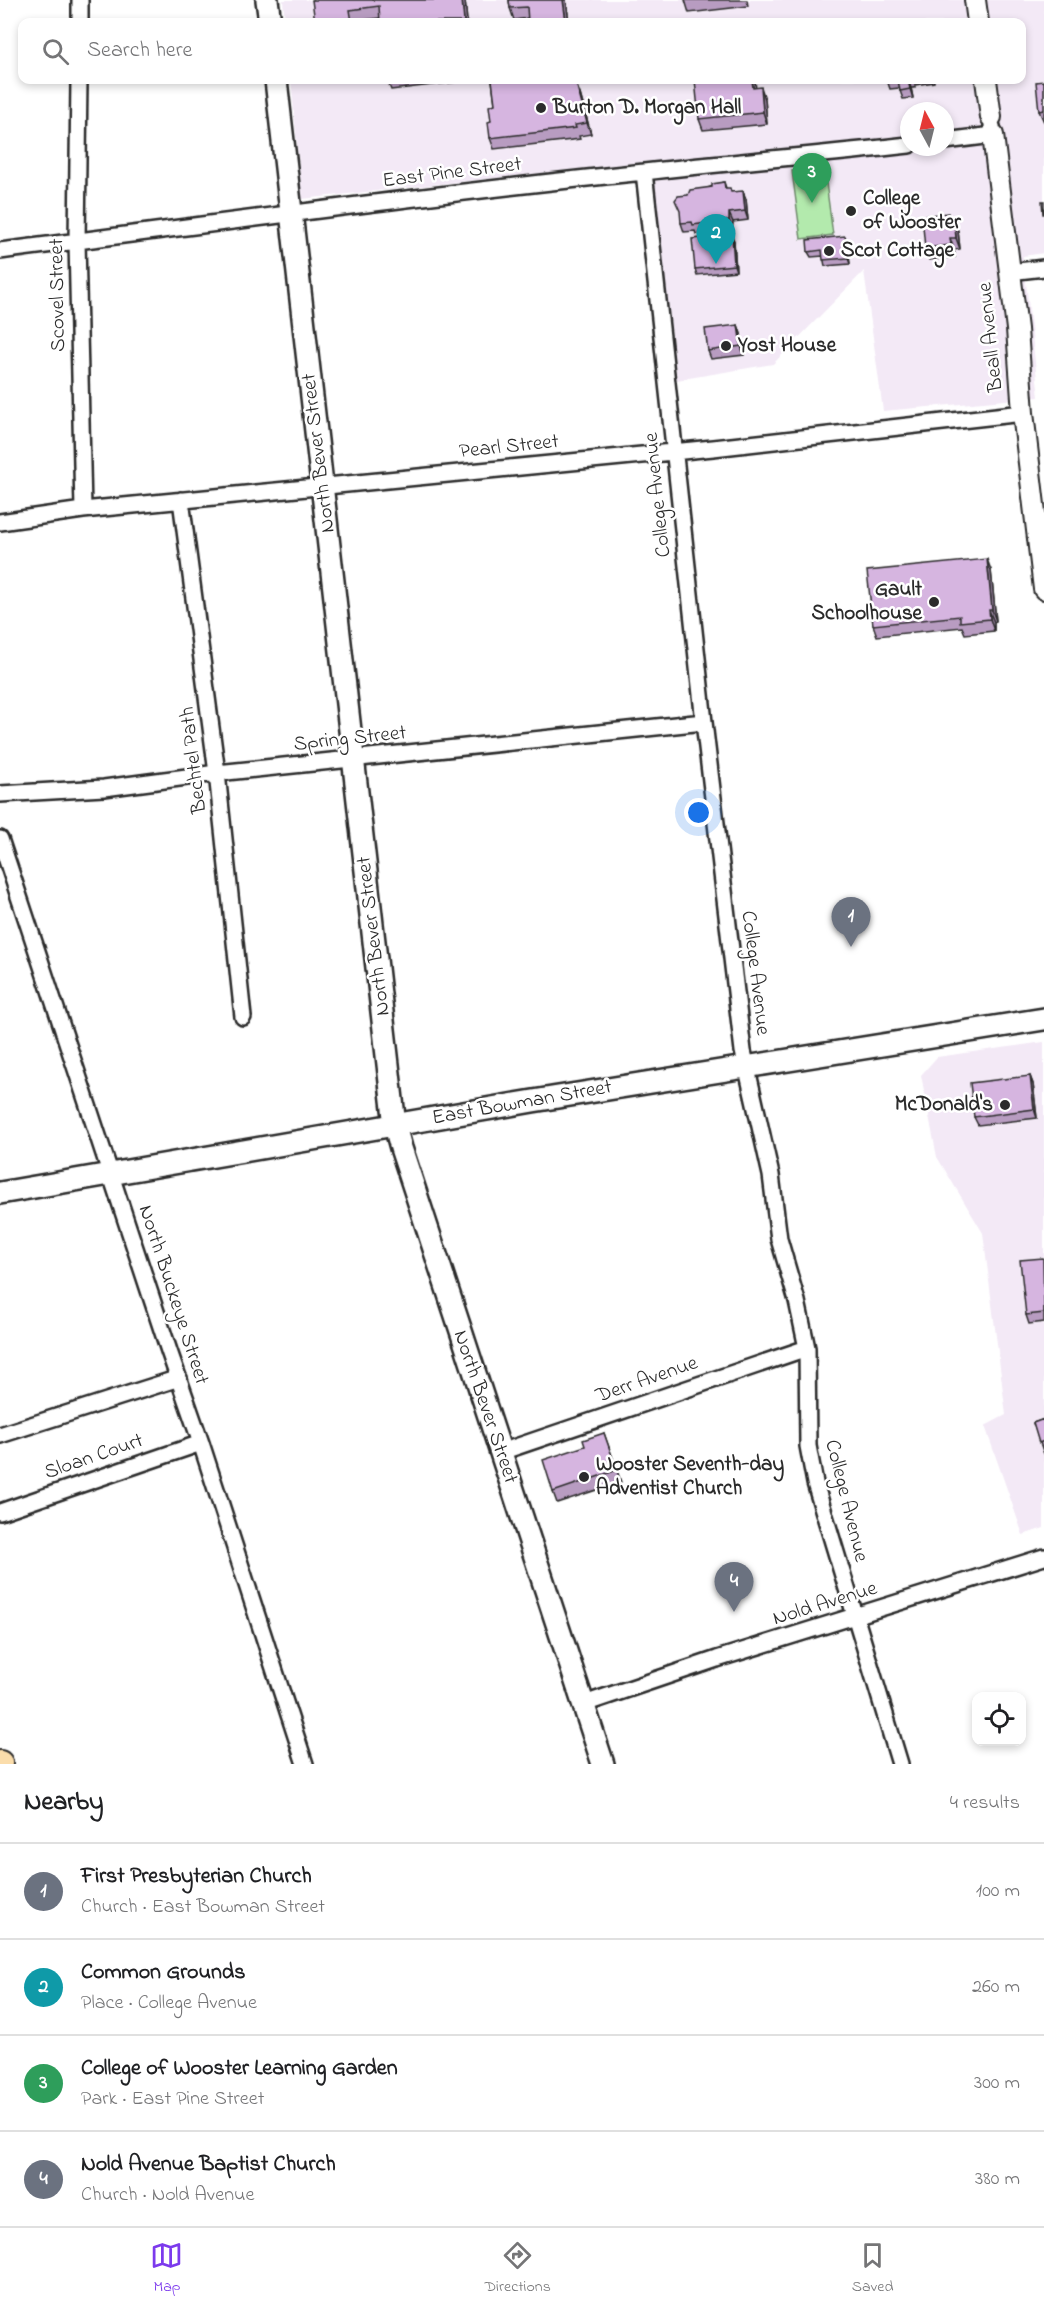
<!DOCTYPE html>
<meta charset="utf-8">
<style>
body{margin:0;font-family:"Indie Flower",sans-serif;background:#f2f2f2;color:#202124}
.controls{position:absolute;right:18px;bottom:18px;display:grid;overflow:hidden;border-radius:12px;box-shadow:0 3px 9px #0003}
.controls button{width:54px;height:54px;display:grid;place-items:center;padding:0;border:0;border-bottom:2px solid #e0e0e0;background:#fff;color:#202124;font:30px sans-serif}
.compass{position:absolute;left:900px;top:102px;width:54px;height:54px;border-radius:50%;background:#fff;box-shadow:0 3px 9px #0003;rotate:353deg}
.you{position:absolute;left:699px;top:813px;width:21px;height:21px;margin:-15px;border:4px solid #fff;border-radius:50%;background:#1a73e8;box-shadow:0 0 0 9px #1a73e833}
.badge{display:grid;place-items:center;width:39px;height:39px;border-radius:50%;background:#7c3aed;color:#fff;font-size:20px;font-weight:700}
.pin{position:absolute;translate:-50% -50px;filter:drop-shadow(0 2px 3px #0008)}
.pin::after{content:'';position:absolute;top:32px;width:21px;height:18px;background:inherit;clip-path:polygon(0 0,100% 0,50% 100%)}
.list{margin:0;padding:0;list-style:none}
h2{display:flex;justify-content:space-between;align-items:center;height:78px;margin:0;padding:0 24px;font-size:26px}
h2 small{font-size:20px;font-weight:400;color:#757577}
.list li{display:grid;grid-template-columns:39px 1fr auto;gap:18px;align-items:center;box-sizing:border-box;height:96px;padding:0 24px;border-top:2px solid #e0e0e0}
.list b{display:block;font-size:22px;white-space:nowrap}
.list p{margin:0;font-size:20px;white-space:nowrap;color:#757577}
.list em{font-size:20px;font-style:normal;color:#757577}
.icon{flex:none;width:33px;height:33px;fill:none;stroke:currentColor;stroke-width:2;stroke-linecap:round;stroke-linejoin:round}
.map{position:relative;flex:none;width:1044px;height:1764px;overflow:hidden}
.search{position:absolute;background:#fff;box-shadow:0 3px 9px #0003;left:18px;right:18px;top:18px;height:66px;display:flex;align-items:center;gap:15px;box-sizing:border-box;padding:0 21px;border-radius:12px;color:#757577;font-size:22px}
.sheet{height:462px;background:#fff}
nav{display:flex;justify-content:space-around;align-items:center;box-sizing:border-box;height:84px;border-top:2px solid #e0e0e0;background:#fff;font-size:16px;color:#757577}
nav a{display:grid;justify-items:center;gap:3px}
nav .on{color:#7c3aed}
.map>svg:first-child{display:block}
.built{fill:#f3e9f6;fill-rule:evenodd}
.green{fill:#b3eaad;stroke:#6f8a6c;stroke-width:1.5}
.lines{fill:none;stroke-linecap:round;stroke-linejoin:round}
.minor-casing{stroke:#2b2b2b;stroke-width:20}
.tertiary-casing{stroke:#2b2b2b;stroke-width:24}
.secondary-casing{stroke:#2b2b2b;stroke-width:26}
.primary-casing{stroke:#2b2b2b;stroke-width:28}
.minor{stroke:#fff;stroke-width:15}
.tertiary{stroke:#fff;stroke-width:20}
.secondary{stroke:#fff;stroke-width:21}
.primary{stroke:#fbddab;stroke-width:24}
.wall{fill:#b89cc1;stroke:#2b2b2b;stroke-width:1.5}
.shaded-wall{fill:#967f9d;stroke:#2b2b2b;stroke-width:1.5}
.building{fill:#d6b5e0;stroke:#2b2b2b;stroke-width:1.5}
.poi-dot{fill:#2b2b2b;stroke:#fff;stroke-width:2}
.labels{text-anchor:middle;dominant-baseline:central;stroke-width:5;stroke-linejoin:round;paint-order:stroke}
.poi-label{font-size:21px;font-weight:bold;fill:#2b2b2b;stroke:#fff;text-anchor:start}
.street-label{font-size:21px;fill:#2b2b2b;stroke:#fff}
</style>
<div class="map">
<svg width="1044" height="1764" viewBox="0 0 1044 1764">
<rect width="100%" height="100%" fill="#fff"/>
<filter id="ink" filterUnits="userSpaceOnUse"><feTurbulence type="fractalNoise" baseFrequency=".0167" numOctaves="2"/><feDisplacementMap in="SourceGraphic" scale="12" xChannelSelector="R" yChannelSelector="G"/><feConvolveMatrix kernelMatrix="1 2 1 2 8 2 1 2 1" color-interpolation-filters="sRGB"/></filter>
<g filter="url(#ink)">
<path class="built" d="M283 0H1044V253L1023 256 1039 397 883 411 864 271 773 364 677 380 652 161 302 199 291 80H1022V22H285ZM909 111H945V147H909Z
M1044 1042V1528L1023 1535 985 1426 1006 1415 983 1233 937 1157 921 1075 937 1057Z"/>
<path class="green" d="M824 168 833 235 801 239 792 171Z"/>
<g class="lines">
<g class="minor-casing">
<path id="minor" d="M80 22V0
M79 80 77 241 83 510
M945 141 993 135 992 126
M644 172 704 722 743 1051 771 1175 779 1239 797 1301 807 1348 808 1446 815 1483 900 1764
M0 251C214 224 429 194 644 172 732 162 821 155 909 145
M1009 272 1044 268
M181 500 217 773 243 1017
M0 522 83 510 713 448 1023 413
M0 794 104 788 217 773 704 722
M0 839 169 1351 201 1443 305 1764
M0 1435 179 1378
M501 1452 807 1348
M0 1512 201 1443
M584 1704 717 1659 1044 1557"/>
</g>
<g class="tertiary-casing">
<path id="tertiary" d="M975 0 978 22
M986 80 991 117
M993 135 1017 329 1023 413 1044 589"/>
</g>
<g class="secondary-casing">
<path id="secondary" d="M267 0 270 22
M276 80 395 1126 401 1148 603 1764
M0 1193 533 1101 1044 1019"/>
</g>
<g class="primary-casing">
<path id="primary" d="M0 1763V1764"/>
</g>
<use href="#minor" class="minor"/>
<use href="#tertiary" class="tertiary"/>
<use href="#secondary" class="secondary"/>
<use href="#primary" class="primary"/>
</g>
<path class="wall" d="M312 0H465L467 22 380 18 354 21Z
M509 0H566L569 22 528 18 514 20 510 8Z
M685 0H747L748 6 689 13Z
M387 80H474L391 90Z
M492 80H575V83L580 94 591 134 579 136 580 139 494 149 490 138 491 121 495 104Z
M887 80H934V82L915 85V88H911L913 98 903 99 899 88 890 89Z
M1044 81V122L1039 111Z
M756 88 765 99 767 124 703 130 699 119Z
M724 182 726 188 746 199 748 220 733 222 732 229 696 234 695 231 684 232 681 223 688 195Z
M950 220 958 231 960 249 954 250 955 257 929 260 925 248Z
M734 241 736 271 697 275 695 269Z
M847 242 850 264 825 266 823 256 811 257 808 252Z
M738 325 741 334 744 355 711 359 708 351Z
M991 570 996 621 994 622V631L965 634 962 627 877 636 873 625Z
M1030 1076 1033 1084 1037 1118 978 1125 974 1117Z
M1044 1260V1322L1029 1324 1026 1315Z
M1044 1419V1454L1033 1423Z
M604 1433 621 1482 557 1503 553 1492 585 1446Z"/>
<path class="shaded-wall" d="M462 0H465L467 22H464Z
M563 0H566L569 22H566Z
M752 80H755L757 99 753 88Z
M908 80 911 88 913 98 910 89Z
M576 83 580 94 591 134 587 123Z
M761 87 765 99 767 124 763 112Z
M743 191 746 199 748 220 745 211Z
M729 213 733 222 732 229 729 220Z
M954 219 958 231 960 249 956 238Z
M732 235 734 241 736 271 734 265Z
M845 236 847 242 850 264 848 258Z
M950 238 954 250 955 257 951 245Z
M738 325 741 334 744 355 741 346Z
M987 559 991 570 996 621 992 610Z
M989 610 994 622V631L990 619Z
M1030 1076 1033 1084 1037 1118 1034 1109Z"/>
<path class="building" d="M312 0H462L464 22H380L379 6 350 10 352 22H315Z
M509 0H563L566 22H528L527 7 510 8Z
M492 80H572L573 83H576L587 123 575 125 576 128 490 138 488 122 491 121 489 106 495 104Z
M695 80H752L753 88 761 87 763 112 699 119Z
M898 80H908L910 89 900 91Z
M1044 81V110L1039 111 1036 82Z
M724 182 725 188H730L731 192 743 191 745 211 729 213V220L693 225 692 222 681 223 680 211 675 200 678 196 688 195 690 190 712 187V184Z
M1042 201H1044V214H1043Z
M948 213V220L954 219 956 238H950L951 245 925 248 922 216Z
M732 235 734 265 695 269 692 239Z
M845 236 848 258 823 260 822 250 808 252 807 240Z
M738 325 741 346 708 351 705 329Z
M987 559 992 610H989L990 619 960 622V616L873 625 867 571Z
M1030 1076 1034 1109 974 1117 970 1083Z
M1043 1258 1044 1313 1026 1315 1020 1260Z
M1044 1419V1441L1039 1443 1033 1423Z
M604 1433 617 1470 553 1492 543 1460 585 1446 583 1440Z"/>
</g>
<g class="poi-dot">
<circle cx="541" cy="108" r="6"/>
<circle cx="851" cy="211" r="6"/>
<circle cx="829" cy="251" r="6"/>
<circle cx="726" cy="346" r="6"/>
<circle cx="934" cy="602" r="6"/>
<circle cx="1005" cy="1105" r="6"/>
<circle cx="584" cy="1477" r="6"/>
</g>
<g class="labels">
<g class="poi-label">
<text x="553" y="108">Burton D. Morgan Hall</text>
<text x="863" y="199">College<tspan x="863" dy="24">of Wooster</tspan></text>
<text x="841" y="251">Scot Cottage</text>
<text x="738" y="346">Yost House</text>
<text x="922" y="590" text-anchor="end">Gault<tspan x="922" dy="24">Schoolhouse</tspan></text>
<text x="993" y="1105" text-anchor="end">McDonald's</text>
<text x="596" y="1465">Wooster Seventh-day<tspan x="596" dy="24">Adventist Church</tspan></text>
</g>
<g class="street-label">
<text transform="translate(452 173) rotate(-7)">East Pine Street</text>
<text transform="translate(58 295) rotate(-91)">Scovel Street</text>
<text transform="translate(991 337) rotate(-96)">Beall Avenue</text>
<text transform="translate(509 447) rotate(-6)">Pearl Street</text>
<text transform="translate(319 453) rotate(-97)">North Bever Street</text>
<text transform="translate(658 495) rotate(-96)">College Avenue</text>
<text transform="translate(350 739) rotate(-6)">Spring Street</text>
<text transform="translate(194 760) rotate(-97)">Bechtel Path</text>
<text transform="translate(374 936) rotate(-97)">North Bever Street</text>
<text transform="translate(755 973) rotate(83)">College Avenue</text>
<text transform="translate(522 1103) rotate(-10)">East Bowman Street</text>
<text transform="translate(173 1295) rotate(72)">North Buckeye Street</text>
<text transform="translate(647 1380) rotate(-19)">Derr Avenue</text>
<text transform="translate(485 1407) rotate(71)">North Bever Street</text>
<text transform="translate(94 1457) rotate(-19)">Sloan Court</text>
<text transform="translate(846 1501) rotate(76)">College Avenue</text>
<text transform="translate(825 1604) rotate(-17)">Nold Avenue</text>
</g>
</g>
</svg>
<div class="controls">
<button><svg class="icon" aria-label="locate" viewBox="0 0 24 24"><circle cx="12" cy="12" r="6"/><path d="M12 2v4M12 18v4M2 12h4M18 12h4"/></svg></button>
</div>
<svg class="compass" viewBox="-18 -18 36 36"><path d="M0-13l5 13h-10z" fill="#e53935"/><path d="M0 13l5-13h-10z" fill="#757577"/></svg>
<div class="you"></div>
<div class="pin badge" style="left:851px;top:947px;background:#6b7280">1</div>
<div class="pin badge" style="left:716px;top:264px;background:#0f9aa8">2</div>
<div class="pin badge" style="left:812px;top:203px;background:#2e9e5b">3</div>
<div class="pin badge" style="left:734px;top:1612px;background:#6b7280">4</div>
<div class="search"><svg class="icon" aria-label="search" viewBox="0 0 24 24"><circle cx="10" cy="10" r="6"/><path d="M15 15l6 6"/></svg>Search here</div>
</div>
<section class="sheet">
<h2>Nearby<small>4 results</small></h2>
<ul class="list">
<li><span class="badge" style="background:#6b7280">1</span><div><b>First Presbyterian Church</b><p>Church · East Bowman Street</p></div><em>100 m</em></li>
<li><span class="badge" style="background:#0f9aa8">2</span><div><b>Common Grounds</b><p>Place · College Avenue</p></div><em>260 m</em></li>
<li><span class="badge" style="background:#2e9e5b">3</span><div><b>College of Wooster Learning Garden</b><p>Park · East Pine Street</p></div><em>300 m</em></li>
<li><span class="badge" style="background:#6b7280">4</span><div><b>Nold Avenue Baptist Church</b><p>Church · Nold Avenue</p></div><em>380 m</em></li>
</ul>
</section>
<nav>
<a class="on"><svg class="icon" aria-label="map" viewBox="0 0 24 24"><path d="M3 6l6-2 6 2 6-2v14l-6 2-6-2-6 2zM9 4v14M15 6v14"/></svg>Map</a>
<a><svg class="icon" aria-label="directions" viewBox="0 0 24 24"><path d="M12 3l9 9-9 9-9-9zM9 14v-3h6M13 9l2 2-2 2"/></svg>Directions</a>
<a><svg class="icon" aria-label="saved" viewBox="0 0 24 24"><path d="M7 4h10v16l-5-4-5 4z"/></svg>Saved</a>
</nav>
